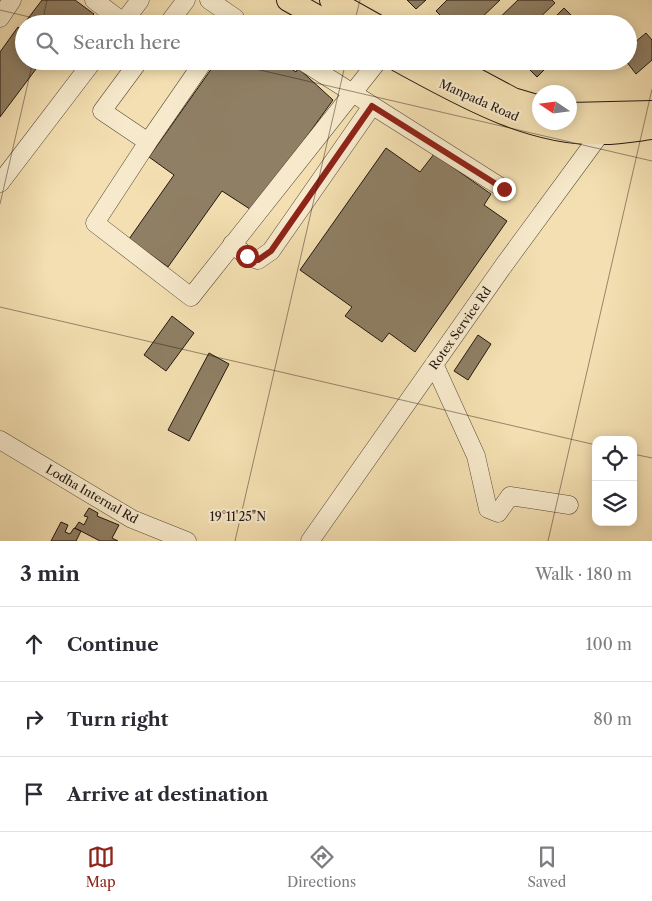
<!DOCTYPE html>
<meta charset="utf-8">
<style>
body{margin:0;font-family:"Libre Caslon Text",serif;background:#f7f7f7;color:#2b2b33}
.controls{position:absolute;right:15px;bottom:15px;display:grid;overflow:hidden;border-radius:10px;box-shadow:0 2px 12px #0003}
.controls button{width:45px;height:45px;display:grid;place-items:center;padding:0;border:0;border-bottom:1px solid #e1e1e2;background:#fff;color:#2b2b33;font:25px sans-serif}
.compass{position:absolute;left:532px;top:85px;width:45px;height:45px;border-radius:50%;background:#fff;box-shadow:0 2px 12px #0003;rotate:283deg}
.stop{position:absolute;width:15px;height:15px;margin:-11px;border:4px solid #8f2418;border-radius:50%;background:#fff}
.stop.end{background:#8f2418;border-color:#fff;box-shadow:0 1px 5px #0008}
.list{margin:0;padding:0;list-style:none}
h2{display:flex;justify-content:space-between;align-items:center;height:65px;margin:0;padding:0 20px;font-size:21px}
h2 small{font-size:16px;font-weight:400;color:#7c7c81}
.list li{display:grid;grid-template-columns:32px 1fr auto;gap:15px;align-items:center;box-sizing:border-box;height:75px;padding:0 20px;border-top:1px solid #e1e1e2}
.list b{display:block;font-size:19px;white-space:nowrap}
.list em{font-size:16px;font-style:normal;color:#7c7c81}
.icon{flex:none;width:28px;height:28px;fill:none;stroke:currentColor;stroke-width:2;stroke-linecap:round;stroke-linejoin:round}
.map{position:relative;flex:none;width:652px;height:541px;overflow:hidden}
.search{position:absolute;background:#fff;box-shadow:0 2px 12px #0003;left:15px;right:15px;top:15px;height:55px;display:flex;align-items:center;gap:12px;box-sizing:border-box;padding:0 18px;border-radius:28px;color:#7c7c81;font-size:19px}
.sheet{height:290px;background:#fff}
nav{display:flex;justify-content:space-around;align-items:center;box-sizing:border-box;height:70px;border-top:1px solid #e1e1e2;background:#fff;font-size:14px;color:#7c7c81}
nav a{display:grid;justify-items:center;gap:2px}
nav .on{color:#8f2418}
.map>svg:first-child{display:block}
.building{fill:#8f7f64;stroke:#231711}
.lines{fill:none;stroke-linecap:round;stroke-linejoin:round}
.minor-casing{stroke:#574939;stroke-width:19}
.major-casing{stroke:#231711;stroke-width:24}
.minor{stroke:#f7eacc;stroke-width:18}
.major{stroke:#f3dfb1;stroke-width:22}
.route{stroke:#8f2418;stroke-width:6}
.ticks{fill:none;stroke:#231711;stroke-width:1;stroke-opacity:0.45}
.labels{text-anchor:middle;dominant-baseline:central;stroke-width:4.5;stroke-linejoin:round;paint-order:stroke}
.street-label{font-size:12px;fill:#231711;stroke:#f7eacc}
.ticks-label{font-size:12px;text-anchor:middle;fill:#231711;stroke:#f7eacc;stroke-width:4.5;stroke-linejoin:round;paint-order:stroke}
</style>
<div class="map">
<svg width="652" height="541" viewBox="0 0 652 541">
<rect width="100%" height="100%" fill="#f3dfb1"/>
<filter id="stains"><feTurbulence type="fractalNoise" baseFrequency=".004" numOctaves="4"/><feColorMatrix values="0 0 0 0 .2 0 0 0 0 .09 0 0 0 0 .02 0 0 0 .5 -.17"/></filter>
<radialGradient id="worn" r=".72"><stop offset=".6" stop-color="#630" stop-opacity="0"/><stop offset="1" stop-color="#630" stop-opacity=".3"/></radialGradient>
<path class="building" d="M42 0H75L94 14 91 17 97 22 96 24 23 25Z
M407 0H426L416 9Z
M447 0H500L475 24H449L436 11Z
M518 0H552L555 3 533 24H493Z
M564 8 580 24H548Z
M18 27 22 30 24 27V61H42L0 117V52Z
M646 33 652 40V60L636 74 626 61H628V48Z
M217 61H280L296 72 298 68 333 100 253 211 222 191 168 267 129 239 174 175 149 157Z
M521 61H553L537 77Z
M386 148 420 172 434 154 491 194 484 205 507 221 415 352 389 333 382 342 345 316 352 307 300 270Z
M172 316 194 333 166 371 144 355Z
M478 335 491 344 468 380 454 371Z
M209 353 229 364 189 441 168 430Z
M89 508 98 513 97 516 119 525 112 538 118 541H100L75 528 79 522 84 525 88 517 84 516Z
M61 522 68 525 65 532 70 534 74 528 81 531 76 541H51Z"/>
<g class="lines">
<g class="minor-casing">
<path id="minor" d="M94 0 123 22
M209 0 235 18 231 24
M0 18 12 0
M122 24 140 0
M168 24 186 0
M139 61 102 111 148 142 95 223 191 297 378 61
M302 61 504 189
M148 142 204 61
M0 183 93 61
M232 244 247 256 258 260 271 251 372 106
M434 364 476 456 488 509 498 513 510 496 569 505
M0 440 132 519 187 541
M310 541 504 265 601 133 603 125"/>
</g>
<g class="major-casing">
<path id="major" d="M288 0 331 24
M331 0 374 24
M399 61C460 94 531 136 603 133 619 133 636 130 652 128
M442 61 513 99 540 107
M570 114 652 112"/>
</g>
<use href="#minor" class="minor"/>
<use href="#major" class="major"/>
</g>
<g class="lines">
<path class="route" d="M247 256 258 260 271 251 372 106 504 189"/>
</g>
<path class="ticks" d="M0 10 59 24M42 24 47 0M354 24 360 0M221 61 652 161M0 204 33 61M0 307 596 445M633 454 652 458M235 541 346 61M548 541 652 89"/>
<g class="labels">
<g class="street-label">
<text transform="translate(479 100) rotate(24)">Manpada Road</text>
<text transform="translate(460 328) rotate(-55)">Rotex Service Rd</text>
<text transform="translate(92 494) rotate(30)">Lodha Internal Rd</text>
</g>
</g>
<g class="ticks-label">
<text x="238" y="521">19°11'25"N</text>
</g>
<rect width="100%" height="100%" filter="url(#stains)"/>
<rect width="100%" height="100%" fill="url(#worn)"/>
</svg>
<div class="controls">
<button><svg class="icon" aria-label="locate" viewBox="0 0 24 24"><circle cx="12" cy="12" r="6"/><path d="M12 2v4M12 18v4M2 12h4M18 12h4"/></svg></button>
<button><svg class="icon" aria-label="layers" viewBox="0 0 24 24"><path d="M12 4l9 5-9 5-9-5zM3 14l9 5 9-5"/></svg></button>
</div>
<svg class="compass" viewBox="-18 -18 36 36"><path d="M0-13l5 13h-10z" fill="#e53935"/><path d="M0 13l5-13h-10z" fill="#7c7c81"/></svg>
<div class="stop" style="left:247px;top:256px"></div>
<div class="stop end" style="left:504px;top:189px"></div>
<div class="search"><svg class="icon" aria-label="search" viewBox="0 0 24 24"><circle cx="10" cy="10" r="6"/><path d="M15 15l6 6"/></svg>Search here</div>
</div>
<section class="sheet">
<h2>3 min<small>Walk · 180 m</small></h2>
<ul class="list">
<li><svg class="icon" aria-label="ahead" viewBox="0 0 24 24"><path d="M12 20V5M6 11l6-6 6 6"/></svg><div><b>Continue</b></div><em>100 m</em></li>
<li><svg class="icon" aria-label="right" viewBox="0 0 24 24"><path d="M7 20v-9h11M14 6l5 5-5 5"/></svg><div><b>Turn right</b></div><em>80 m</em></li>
<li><svg class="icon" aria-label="arrive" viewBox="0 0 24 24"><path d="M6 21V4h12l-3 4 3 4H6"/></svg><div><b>Arrive at destination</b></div></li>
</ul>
</section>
<nav>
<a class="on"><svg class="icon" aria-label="map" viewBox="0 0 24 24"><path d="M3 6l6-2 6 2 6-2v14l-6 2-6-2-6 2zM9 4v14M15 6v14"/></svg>Map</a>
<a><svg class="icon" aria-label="directions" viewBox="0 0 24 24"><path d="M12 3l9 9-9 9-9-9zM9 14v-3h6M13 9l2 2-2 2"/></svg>Directions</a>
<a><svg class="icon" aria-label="saved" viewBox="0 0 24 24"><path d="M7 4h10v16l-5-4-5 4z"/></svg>Saved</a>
</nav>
